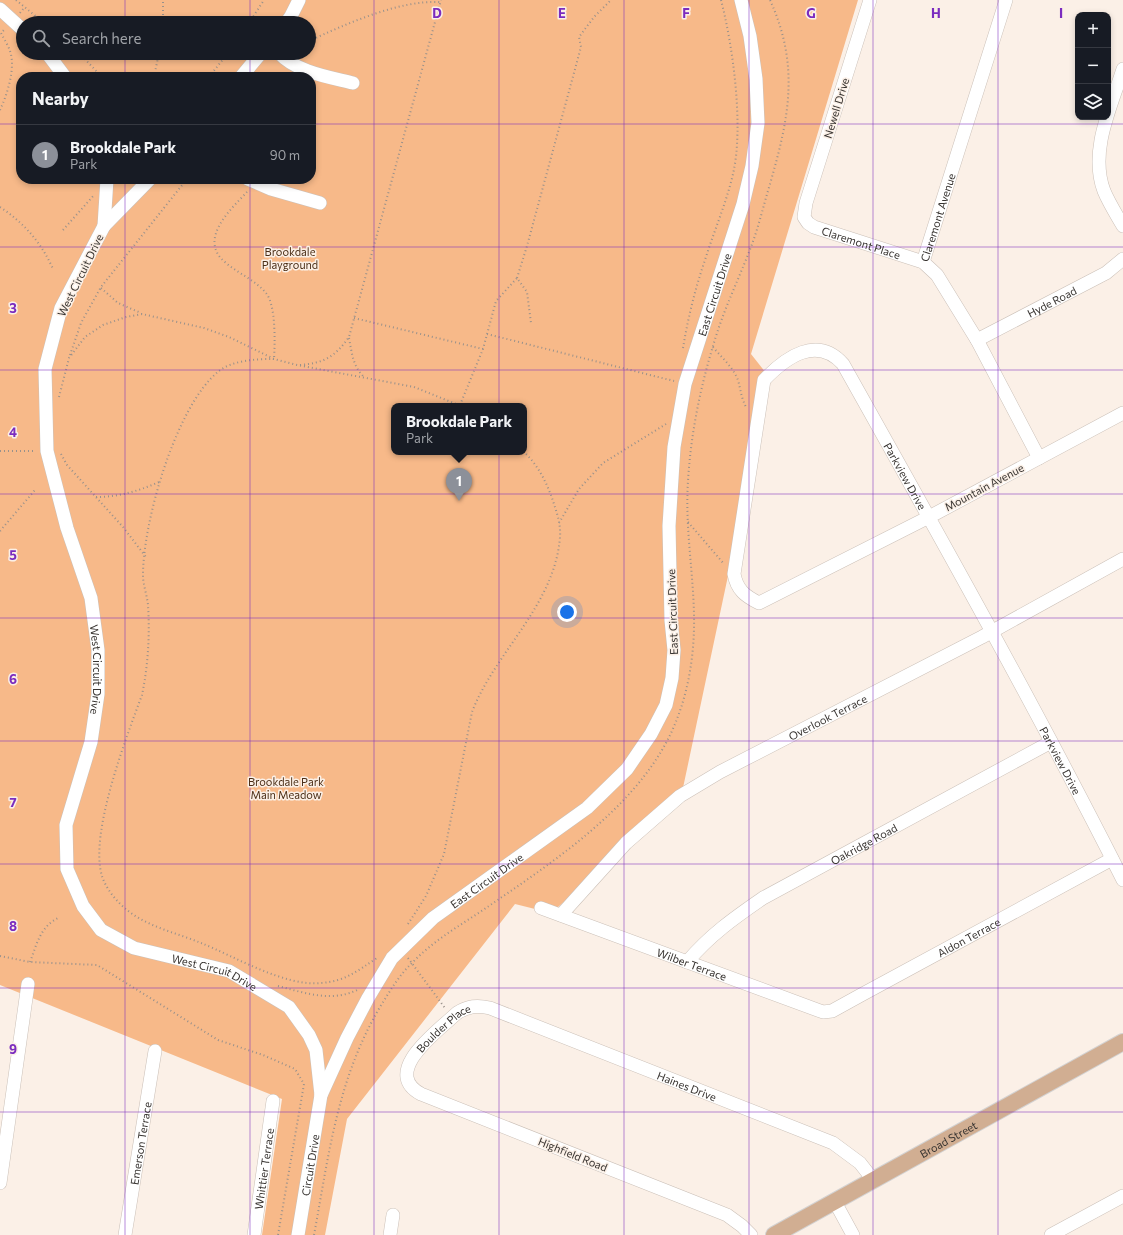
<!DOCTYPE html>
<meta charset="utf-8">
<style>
body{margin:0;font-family:Commissioner,sans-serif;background:#20242c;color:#f1f3f6}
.controls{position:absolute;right:12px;top:12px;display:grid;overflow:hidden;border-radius:8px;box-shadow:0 2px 6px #0003}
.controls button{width:36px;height:36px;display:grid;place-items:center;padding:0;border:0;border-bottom:1px solid #363941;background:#171b24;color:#f1f3f6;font:20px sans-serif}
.you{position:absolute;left:567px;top:612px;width:14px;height:14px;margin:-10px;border:3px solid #fff;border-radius:50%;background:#1a73e8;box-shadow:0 0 0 6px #1a73e833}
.badge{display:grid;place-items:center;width:26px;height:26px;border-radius:50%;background:#8c9099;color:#fff;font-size:13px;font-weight:700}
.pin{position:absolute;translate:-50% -33px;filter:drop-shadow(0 1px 2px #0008)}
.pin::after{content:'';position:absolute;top:21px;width:14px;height:12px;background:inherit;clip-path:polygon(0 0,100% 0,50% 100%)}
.popup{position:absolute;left:391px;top:403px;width:136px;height:52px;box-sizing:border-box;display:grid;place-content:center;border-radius:8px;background:#171b24;filter:drop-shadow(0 1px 3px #0005);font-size:13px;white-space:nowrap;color:#9ea1a6}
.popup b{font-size:15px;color:#f1f3f6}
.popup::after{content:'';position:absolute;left:50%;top:100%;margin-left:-8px;border:8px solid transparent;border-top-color:#171b24}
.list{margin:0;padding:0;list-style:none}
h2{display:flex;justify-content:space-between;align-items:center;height:52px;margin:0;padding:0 16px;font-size:17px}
h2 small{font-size:13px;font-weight:400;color:#9ea1a6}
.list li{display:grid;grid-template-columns:26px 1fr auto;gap:12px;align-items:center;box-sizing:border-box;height:60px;padding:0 16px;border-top:1px solid #363941}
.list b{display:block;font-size:15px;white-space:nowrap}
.list p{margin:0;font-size:13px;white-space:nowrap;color:#9ea1a6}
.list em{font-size:13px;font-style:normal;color:#9ea1a6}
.icon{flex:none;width:22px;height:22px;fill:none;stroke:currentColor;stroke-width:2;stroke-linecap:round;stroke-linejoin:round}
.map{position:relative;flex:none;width:1123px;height:1235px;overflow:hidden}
.search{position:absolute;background:#171b24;box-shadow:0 2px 6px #0003;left:16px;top:16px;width:300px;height:44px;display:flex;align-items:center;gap:10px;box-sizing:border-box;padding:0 14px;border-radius:22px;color:#9ea1a6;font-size:15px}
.panel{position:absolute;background:#171b24;box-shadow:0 2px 6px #0003;left:16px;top:72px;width:300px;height:112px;border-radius:16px}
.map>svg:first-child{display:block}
.green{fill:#f7b989;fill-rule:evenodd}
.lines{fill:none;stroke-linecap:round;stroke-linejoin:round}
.minor-casing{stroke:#cbc0b8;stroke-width:14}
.major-casing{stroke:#d3d2d2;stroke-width:18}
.path{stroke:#99918b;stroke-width:2;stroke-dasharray:1 3;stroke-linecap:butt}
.minor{stroke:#fff;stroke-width:13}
.major{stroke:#d1ae92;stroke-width:16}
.grid{fill:none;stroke:#7b2cbf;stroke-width:1;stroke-opacity:0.55}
.labels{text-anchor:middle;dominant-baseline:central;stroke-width:3;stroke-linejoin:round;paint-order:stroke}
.street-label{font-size:11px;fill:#383431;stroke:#fbf0e7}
.park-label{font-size:11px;fill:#4b2e16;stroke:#fbf0e7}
.grid-label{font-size:13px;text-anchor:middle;font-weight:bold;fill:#7b2cbf;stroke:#fbf0e7;stroke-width:3;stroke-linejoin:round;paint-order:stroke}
</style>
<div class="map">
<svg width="1123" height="1235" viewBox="0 0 1123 1235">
<rect width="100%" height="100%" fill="#fbf0e7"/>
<path class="green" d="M0 0H858L751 354 770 378 680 802 551 913 515 904 347 1119 325 1235H262L282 1099 0 985ZM23 23H309V53H23ZM21 77H311V179H21ZM394 406H524V452H394Z"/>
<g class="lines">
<g class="minor-casing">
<g id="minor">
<path id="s1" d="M870 0 806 203 804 217 808 223 814 227 923 262 937 275 977 340 1039 458"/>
<path d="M0 9 23 30"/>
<path d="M286 23 291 16 299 0"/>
<path d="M47 53 65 77"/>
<path d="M279 53C296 72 329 77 353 83"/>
<path d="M1123 69C1111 107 1089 151 1104 191 1109 203 1116 214 1123 226"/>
<path d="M241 77 261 53"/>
<path id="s2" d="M150 179 104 226 61 308 45 369 47 451 67 528 91 598 98 650V694L91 742 66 825 67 869 83 906 101 930 134 948 229 971 289 1007 309 1035 316 1050 321 1095"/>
<path d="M248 179 271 189 320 203"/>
<path d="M104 226 107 179"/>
<path id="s3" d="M923 262 1006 0"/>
<path id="s4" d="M977 340 1106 273 1123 259"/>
<path id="s5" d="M1123 413 929 517 759 603C745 596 737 590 734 574L764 380C786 357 817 335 843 364 939 535 1035 706 1123 880"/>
<path id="s6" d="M541 908 823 1012 832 1011 861 995 1112 859"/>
<path id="s7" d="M561 915 626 843 680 796 720 772 982 637 1123 559"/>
<path id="s8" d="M687 962C710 935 734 918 763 898L1051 742"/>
<path d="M0 1183 28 984"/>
<path d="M835 1202 853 1235"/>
<path id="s9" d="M125 1235 155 1051"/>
<path id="s10" d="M254 1235 273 1101"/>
<path id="s11" d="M298 1235 321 1095 347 1038 368 998 392 958 433 918 587 808 627 769 651 734 666 705 672 678 674 650 671 620 669 526 674 447 685 384 743 204 752 166 758 123 756 79 750 36 741 0"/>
<path d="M390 1235 393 1215"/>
<path id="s12" d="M751 1235 742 1226 727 1215 421 1094C380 1072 439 1030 457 1013 468 1006 477 1005 490 1008L833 1143 860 1163 874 1181"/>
<path d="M1051 1235 1123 1196"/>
</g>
</g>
<g class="major-casing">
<g id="major">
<path id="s13" d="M774 1235 1123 1042"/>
</g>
</g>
<path class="path" d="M16 0 44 23
M20 13 24 8
M163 23V0
M249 23 264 0
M309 41C346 24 399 0 440 2
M79 53 102 77
M154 77 159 53
M209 77 228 53
M0 110C7 95 16 68 10 51 8 45 4 39 1 33L5 29
M247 192C230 210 197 240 226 263 239 274 255 280 266 293 276 305 275 343 274 359
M0 207C24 223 41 242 53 269
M63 230 94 195
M517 278 527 246 581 47 579 37 594 17 611 0
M101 288 118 303 141 313
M354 318 483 349
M487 334 674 381
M349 338C352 354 353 367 365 378
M713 347C721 357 733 367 738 380 741 391 741 398 747 409
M683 348C688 318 695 289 705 260 714 231 726 204 733 174 744 127 733 46 721 0
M70 355 81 323 101 287 187 179
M274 359C257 359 233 360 219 371 176 405 142 524 143 578 144 587 147 596 148 605 150 635 148 666 142 695 126 738 89 834 102 876 106 889 117 902 127 910 148 927 177 933 201 943 234 956 285 987 321 983 346 981 357 971 377 958
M300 365C324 363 335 357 349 337L441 0
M59 397 69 358 85 337 103 325 126 317 142 314 204 328 229 337 274 359 297 365 414 387 461 406
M460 405 483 349 496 301 517 278 527 292 531 323
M0 451H36
M61 454 67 465 123 527 146 557
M96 497C118 497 139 491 159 482
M688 522 724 564
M559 523 579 489 603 463 666 424
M0 531 35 490
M408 924 426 896 444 854 472 712C495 652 555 605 560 537 561 525 557 513 553 501 547 483 538 465 524 452
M0 956 30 962 97 965 218 1040 263 1055 295 1069 304 1084 278 1235
M408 958 445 1008
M30 962C37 944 40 926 60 917
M278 986C305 993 333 1003 359 989
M314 1235C329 1154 337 1080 380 1007 390 991 399 975 413 962 434 940 461 925 486 908 550 864 628 813 666 743 687 704 695 658 694 614 693 570 685 526 688 481 691 430 702 379 718 330 727 303 739 278 749 252 758 230 763 207 770 184 789 118 800 66 770 0"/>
<use href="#minor" class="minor"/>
<use href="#major" class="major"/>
</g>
<path class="grid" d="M125 0V23M250 0V23M374 0V1235M499 0V1235M624 0V1235M749 0V1235M873 0V1235M998 0V1235M125 53V77M250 53V77M0 124H21M311 124H1123M125 179V1235M250 179V1235M0 247H1123M0 370H1123M0 494H1123M0 618H1123M0 741H1123M0 864H1123M0 988H1123M0 1112H1123"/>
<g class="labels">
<g class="street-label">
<text transform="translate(836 108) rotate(-73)">Newell Drive</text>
<text stroke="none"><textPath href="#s3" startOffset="47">Claremont Avenue</textPath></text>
<text stroke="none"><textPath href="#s1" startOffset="291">Claremont Place</textPath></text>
<text transform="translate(80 275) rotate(-64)">West Circuit Drive</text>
<text stroke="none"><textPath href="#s11" startOffset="1091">East Circuit Drive</textPath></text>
<text stroke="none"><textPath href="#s4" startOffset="84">Hyde Road</textPath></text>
<text stroke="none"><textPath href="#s5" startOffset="868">Parkview Drive</textPath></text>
<text transform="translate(984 487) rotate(-28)">Mountain Avenue</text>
<text transform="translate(672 612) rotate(-92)">East Circuit Drive</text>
<text stroke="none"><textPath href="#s2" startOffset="529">West Circuit Drive</textPath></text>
<text stroke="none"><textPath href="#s7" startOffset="336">Overlook Terrace</textPath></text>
<text stroke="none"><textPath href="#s5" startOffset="1192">Parkview Drive</textPath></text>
<text stroke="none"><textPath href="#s8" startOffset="214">Oakridge Road</textPath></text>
<text stroke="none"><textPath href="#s11" startOffset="419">East Circuit Drive</textPath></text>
<text stroke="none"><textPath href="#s6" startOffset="465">Aldon Terrace</textPath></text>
<text stroke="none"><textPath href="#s6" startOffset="161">Wilber Terrace</textPath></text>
<text stroke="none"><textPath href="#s2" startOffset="925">West Circuit Drive</textPath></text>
<text stroke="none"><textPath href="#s12" startOffset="447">Boulder Place</textPath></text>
<text stroke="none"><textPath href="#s12" startOffset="713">Haines Drive</textPath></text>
<text stroke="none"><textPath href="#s13" startOffset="199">Broad Street</textPath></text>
<text stroke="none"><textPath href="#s9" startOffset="93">Emerson Terrace</textPath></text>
<text transform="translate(573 1154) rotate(22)">Highfield Road</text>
<text stroke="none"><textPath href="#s11" startOffset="71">Circuit Drive</textPath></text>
<text stroke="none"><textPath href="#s10" startOffset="67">Whittier Terrace</textPath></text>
</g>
<g class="park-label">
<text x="290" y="251">Brookdale<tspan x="290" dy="13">Playground</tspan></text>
<text x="286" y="781">Brookdale Park<tspan x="286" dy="13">Main Meadow</tspan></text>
</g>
</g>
<g class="grid-label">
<text x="437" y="18">D</text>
<text x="562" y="18">E</text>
<text x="686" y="18">F</text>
<text x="811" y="18">G</text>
<text x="936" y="18">H</text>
<text x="1061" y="18">I</text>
<text x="13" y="313">3</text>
<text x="13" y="437">4</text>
<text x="13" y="560">5</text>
<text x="13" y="684">6</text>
<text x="13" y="807">7</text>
<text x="13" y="931">8</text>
<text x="13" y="1054">9</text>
</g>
</svg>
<div class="controls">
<button>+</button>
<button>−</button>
<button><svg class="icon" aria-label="layers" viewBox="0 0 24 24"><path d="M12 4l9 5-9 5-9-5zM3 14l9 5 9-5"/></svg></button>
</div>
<div class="you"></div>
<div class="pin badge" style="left:459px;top:501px">1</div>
<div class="popup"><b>Brookdale Park</b>Park</div>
<div class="search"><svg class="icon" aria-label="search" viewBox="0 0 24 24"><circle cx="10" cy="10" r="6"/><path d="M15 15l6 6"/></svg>Search here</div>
<section class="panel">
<h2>Nearby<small></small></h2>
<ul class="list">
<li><span class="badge">1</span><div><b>Brookdale Park</b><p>Park</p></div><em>90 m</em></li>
</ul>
</section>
</div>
